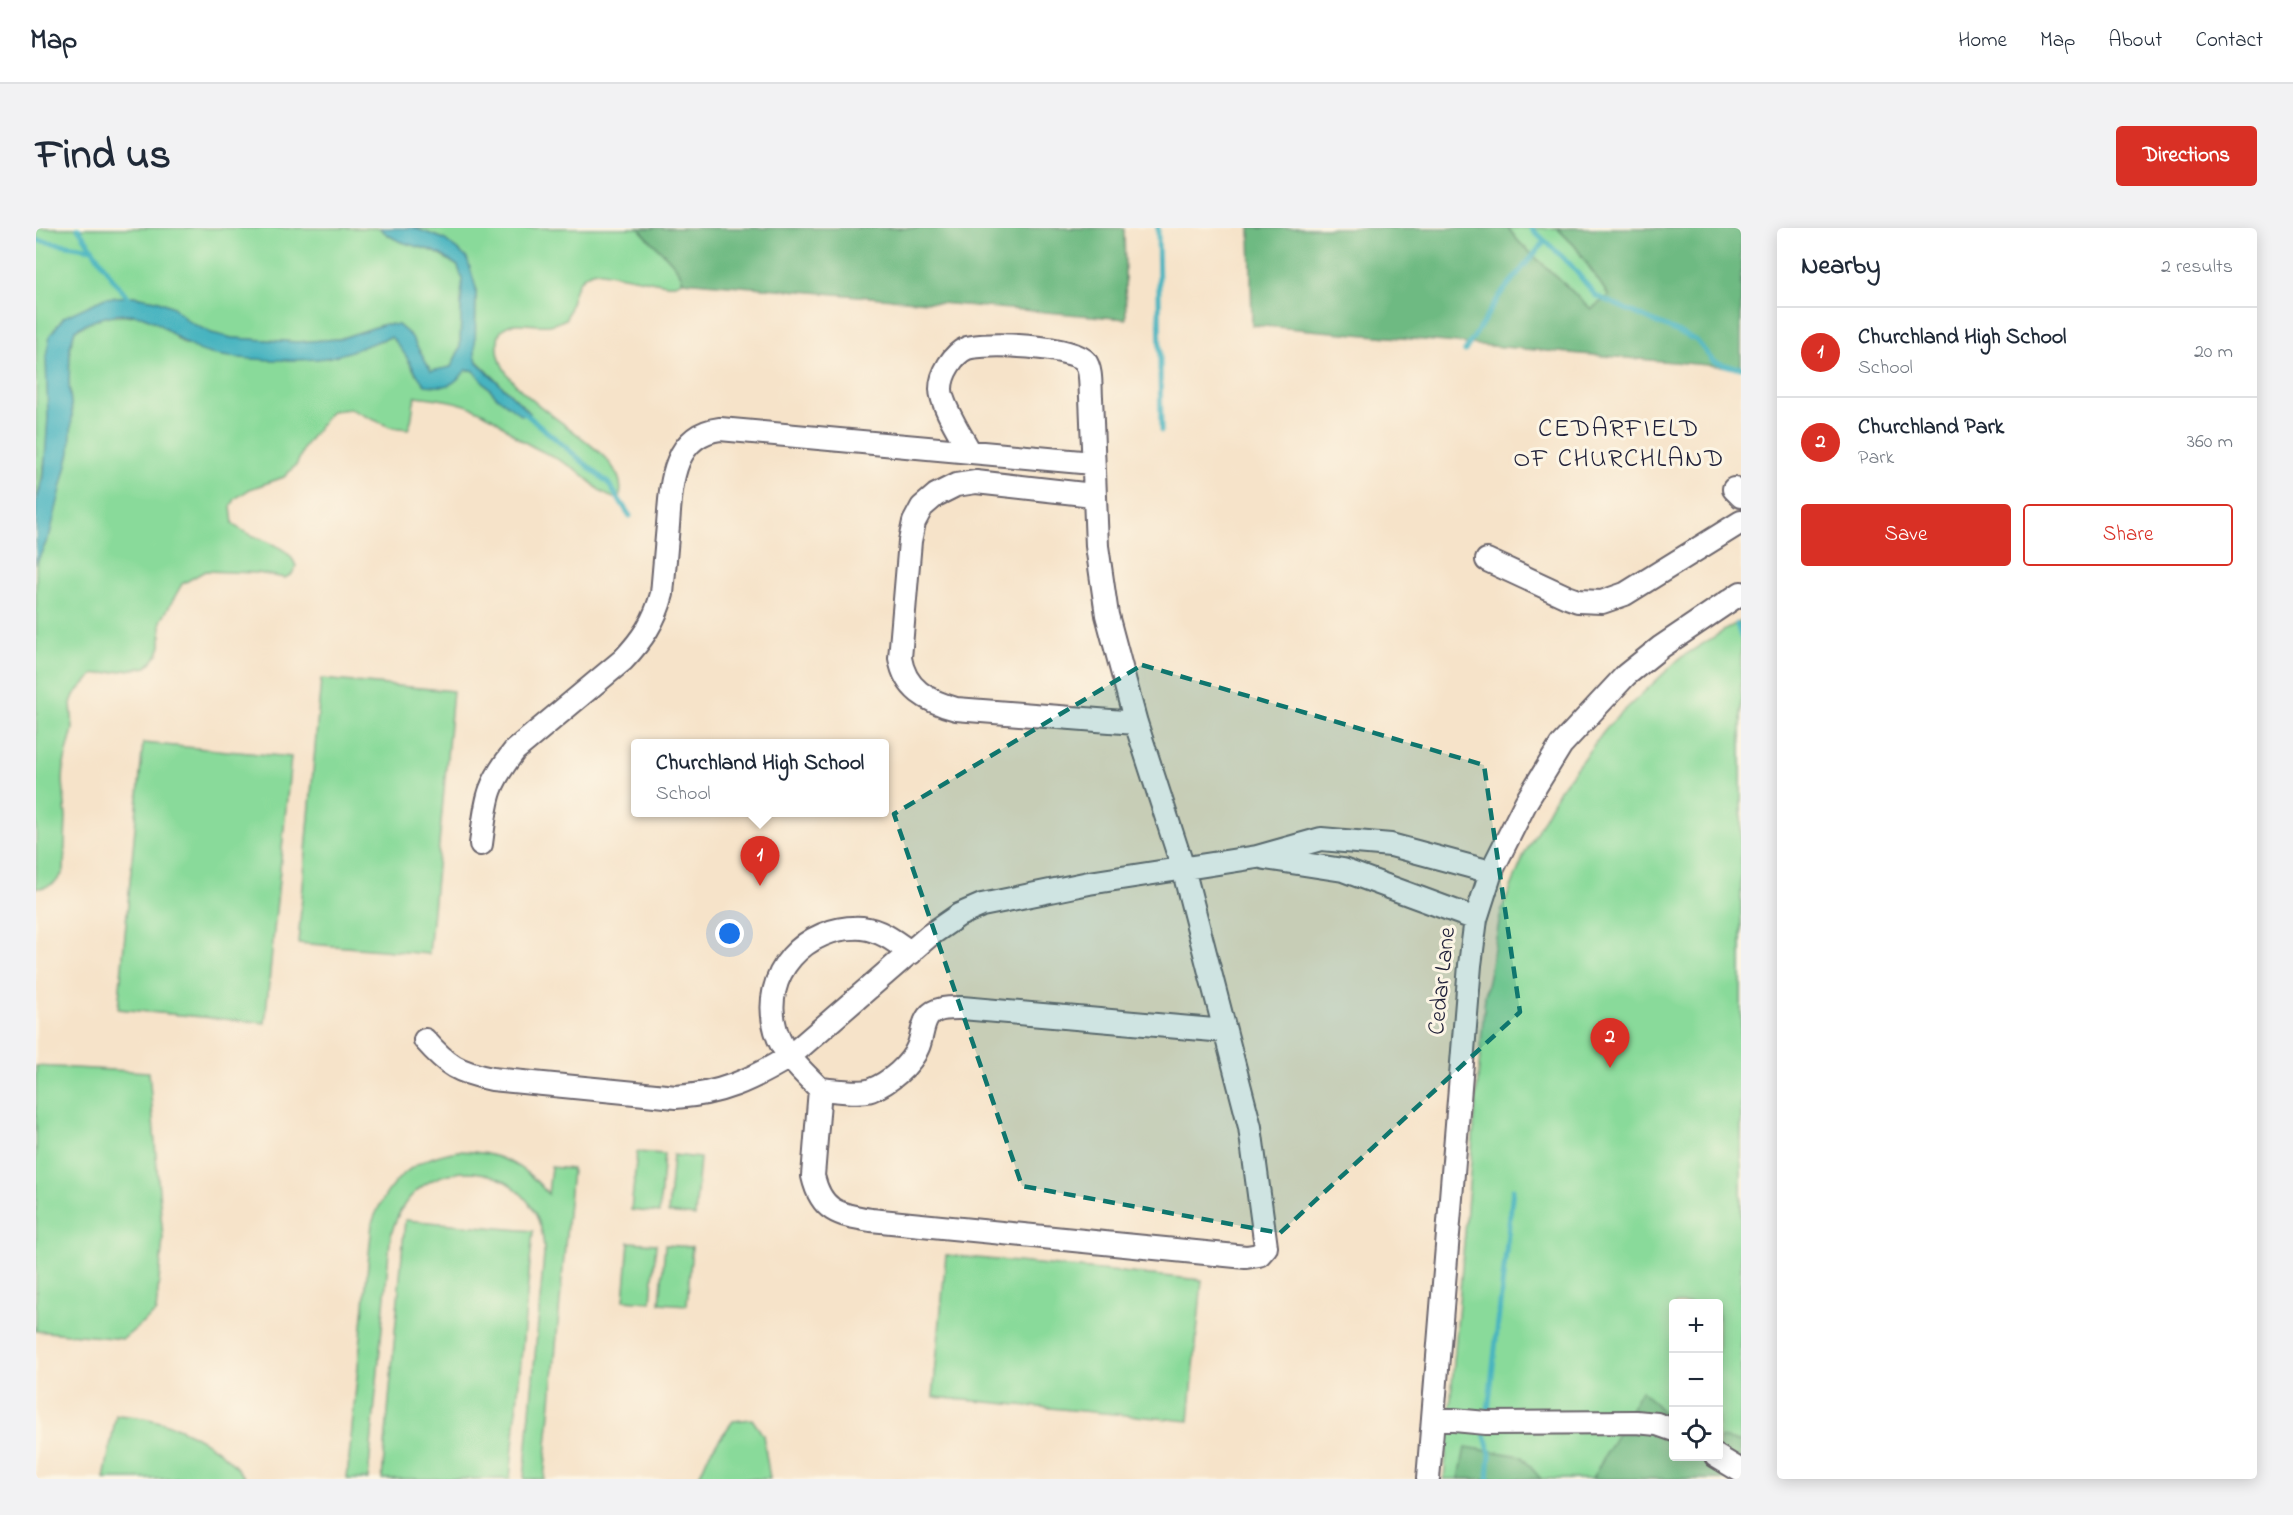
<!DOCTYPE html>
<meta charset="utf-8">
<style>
body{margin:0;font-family:"Indie Flower",sans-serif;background:#f2f2f3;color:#1f2937}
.controls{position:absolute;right:18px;bottom:18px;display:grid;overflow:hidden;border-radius:6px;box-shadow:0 3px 15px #0003}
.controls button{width:54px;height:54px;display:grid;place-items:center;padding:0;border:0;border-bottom:2px solid #e0e1e3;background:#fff;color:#1f2937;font:30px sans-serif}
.you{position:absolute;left:694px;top:706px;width:21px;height:21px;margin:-15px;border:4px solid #fff;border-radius:50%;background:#1a73e8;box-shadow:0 0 0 9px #1a73e833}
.badge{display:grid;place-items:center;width:39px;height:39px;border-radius:50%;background:#d93025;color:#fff;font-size:20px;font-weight:700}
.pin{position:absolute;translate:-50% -50px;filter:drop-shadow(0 2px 3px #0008)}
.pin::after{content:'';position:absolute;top:32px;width:21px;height:18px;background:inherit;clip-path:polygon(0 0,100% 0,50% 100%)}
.popup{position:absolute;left:595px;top:511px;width:258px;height:78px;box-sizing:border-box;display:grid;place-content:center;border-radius:6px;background:#fff;filter:drop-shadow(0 2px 4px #0005);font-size:20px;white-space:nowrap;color:#747a83}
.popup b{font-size:22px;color:#1f2937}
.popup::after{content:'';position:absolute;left:50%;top:100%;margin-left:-12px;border:12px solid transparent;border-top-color:#fff}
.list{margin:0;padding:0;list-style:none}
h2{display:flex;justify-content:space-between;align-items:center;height:78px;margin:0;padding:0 24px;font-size:26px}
h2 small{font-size:20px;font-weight:400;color:#747a83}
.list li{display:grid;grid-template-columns:39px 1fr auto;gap:18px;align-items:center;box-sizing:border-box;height:90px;padding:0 24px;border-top:2px solid #e0e1e3}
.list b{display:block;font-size:22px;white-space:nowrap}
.list p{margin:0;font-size:20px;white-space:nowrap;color:#747a83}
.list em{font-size:20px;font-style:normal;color:#747a83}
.actions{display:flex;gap:12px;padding:18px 24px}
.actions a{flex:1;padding:14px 0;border:2px solid #d93025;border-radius:6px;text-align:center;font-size:21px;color:#d93025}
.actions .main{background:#d93025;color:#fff}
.icon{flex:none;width:33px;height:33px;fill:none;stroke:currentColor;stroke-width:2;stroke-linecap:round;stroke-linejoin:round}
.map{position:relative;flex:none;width:1705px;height:1251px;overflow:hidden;border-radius:6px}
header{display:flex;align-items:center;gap:36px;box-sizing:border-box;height:84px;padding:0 30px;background:#fff;border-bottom:2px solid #e0e1e3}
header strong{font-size:28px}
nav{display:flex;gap:33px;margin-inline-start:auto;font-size:21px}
.intro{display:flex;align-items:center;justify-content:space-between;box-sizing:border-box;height:144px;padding:0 36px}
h1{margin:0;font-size:42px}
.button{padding:15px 27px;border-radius:6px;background:#d93025;color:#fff;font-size:21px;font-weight:700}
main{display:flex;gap:36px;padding:0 36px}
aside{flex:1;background:#fff;border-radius:6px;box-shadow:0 3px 15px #0003}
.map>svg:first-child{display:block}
.green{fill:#89da9a;stroke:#567e6a;stroke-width:1.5;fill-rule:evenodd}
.forest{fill:#6eba82;stroke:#486e5e;stroke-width:1.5}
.water{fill:#46b4c0;stroke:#346b7e;stroke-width:1.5}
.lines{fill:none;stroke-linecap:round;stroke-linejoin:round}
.stream{stroke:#46b4c0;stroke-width:5}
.minor-casing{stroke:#6c666d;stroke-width:26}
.minor{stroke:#fff;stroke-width:22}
.marked{fill:#0f766e;fill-opacity:0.2;stroke:#0f766e;stroke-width:4.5;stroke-dasharray:12 8;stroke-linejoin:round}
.labels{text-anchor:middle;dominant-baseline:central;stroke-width:6;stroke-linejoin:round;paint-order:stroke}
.street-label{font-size:24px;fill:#22223b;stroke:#fcf5e5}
.neighbourhood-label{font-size:26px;letter-spacing:1.5px;fill:#22223b;stroke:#fcf5e5}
</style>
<header>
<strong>Map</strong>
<nav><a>Home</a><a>Map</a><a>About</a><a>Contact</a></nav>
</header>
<div class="intro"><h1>Find us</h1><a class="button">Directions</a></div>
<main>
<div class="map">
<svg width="1705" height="1251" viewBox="0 0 1705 1251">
<rect width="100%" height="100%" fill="#fcf5e5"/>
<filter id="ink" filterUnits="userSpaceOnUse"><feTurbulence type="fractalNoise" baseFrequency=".0167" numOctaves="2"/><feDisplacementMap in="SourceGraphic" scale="12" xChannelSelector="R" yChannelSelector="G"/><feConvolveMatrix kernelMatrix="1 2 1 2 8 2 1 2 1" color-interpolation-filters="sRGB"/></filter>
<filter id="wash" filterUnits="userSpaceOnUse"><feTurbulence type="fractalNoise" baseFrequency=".008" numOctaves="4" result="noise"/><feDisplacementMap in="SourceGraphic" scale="24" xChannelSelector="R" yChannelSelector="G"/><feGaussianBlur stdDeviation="1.35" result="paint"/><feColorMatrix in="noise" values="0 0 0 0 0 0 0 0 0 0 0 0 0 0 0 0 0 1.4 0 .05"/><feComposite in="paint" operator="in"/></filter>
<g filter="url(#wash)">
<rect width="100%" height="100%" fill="#f6e3c9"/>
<path class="green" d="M0 0H344C360 17 382 16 401 25 408 29 415 34 422 38L426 50 424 120 415 139 395 144 375 108 362 97 349 96 303 111 261 114 196 110 175 105 153 94 137 79 120 72 97 68 14 107C10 134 12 159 12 187 12 216 8 246 0 275Z
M378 0H603C615 16 643 35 647 53L639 56H630L561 43C537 46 538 71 530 91 525 93 519 96 513 97 499 99 479 91 468 100 462 105 462 110 462 117 458 177 603 218 583 271 565 269 556 253 542 243 524 231 503 223 485 212 474 205 466 195 455 189 431 174 407 171 380 168 375 180 378 191 372 201L354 199 314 181 295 183 268 219 261 236 248 249 214 261 199 271 195 279 197 296C215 313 250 312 260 338L256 346 249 350 222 345 169 343 146 356 125 393V418L122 426 111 439 57 447 38 467 35 475 37 501 28 536 27 553 30 589 28 642C23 654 13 660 0 660V336L14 306 36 186 33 156 34 119 39 102 64 89 105 87 123 96 148 116 291 130 355 109 365 119 380 146 437 142 461 169 493 184 441 133 439 127 440 60 408 11Z
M1472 0H1521L1539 18 1573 68 1555 81 1483 14Z
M1705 392V1251H1408L1449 768 1465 684 1489 625 1523 562 1573 497 1644 430ZM1638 1076H1682V1228H1638Z
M285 451 417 463 393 726 262 715Z
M107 515 255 529 229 795 82 781Z
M0 838 113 844 127 1011 120 1084 87 1111 0 1103Z
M422 923C460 923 488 936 512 966L515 939 536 941 508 1251H488L508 1027C509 925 372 913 354 1013L332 1251H311L336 995C352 952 377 930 422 923Z
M601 924 628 926 623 985 595 982Z
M637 927 664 930 659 988 632 985Z
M369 992 497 1003 474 1251H346Z
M593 1014 620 1016 615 1074 588 1072Z
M629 1017 656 1019 651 1077 624 1075Z
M910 1027 1166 1052 1153 1193 897 1169Z
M80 1187C92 1188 105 1189 117 1192 151 1200 189 1222 210 1251H68Z
M716 1191 727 1207 734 1251H662L674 1224 697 1193Z"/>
<path class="forest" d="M603 0H1088L1090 91 647 53C643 35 615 16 603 0Z
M1214 0H1472L1483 14 1555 81 1573 68 1539 18 1521 0H1705V140L1216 97Z
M1605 1162 1628 1185 1637 1189 1638 1228H1682L1683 1210 1705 1214V1251H1556Z
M1429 1219 1485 1228 1505 1251H1423Z"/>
<path class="water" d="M344 0H378L408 11 431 30 440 60 439 127 441 134 494 185 485 187 461 169 437 142H430C416 159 411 160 389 157 376 142 370 123 355 109 333 115 311 127 289 130 258 134 206 132 175 126 154 121 141 109 124 97 97 78 65 87 39 102L34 119 33 156 36 186 34 224 14 306 0 336V275L8 246 12 189 10 129 14 107 28 89 69 70 97 68 120 72 137 79 153 94 175 105 196 110 261 114 303 111 349 96 362 97 375 108 395 143 415 139 424 120 426 50 422 38C414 33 406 26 397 23 378 17 358 15 344 0Z"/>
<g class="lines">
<path class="stream" d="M42 0 81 57 96 73
M1122 0 1125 203
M1495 0 1534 36 1560 68 1660 112 1677 133 1696 139H1705
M0 12 56 21
M1429 123 1464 67 1509 13
M484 181 572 255 594 288
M1701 396 1705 409
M1452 1183 1477 961
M1449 1208 1454 1225 1452 1251"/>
</g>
</g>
<g filter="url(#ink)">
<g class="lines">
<g class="minor-casing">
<path id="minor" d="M1698 261 1705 268
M1057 267 940 254 920 257 900 267 886 279 878 294 874 313 864 430C869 461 891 473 920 481L1100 495
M1451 332 1531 369 1542 373 1566 374 1589 366 1705 294
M445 616C451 570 450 559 479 522L587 432C606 412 619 393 626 366 628 343 630 320 632 297 635 260 635 207 684 201L1056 235
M1229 630 1307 642 1440 691
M875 725C860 714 845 702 826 700 770 697 723 746 740 803 747 827 767 844 784 861L777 948C785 983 802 987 835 992L1210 1029 1223 1027 1230 1019 1214 899 1147 640 1100 495 1071 387 1061 318 1055 169C1054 159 1056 142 1049 133 1036 118 950 114 931 120 917 126 905 146 905 161 905 177 926 209 934 224
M389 812C412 838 422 844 456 851L640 869C685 866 715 852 753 829L894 707 923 687 946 677 1053 655 1221 629 1285 611 1355 617 1455 644
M784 861C797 862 825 866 835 862 853 855 875 837 882 819 886 810 886 797 892 789 899 779 916 780 926 780L1189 803
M1397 1190 1450 1195 1600 1194 1621 1196 1638 1202
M1680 1228 1705 1243
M1392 1251 1434 737 1440 691 1455 644 1490 574 1525 517 1590 447 1625 419 1705 365"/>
</g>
<use href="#minor" class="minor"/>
</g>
</g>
<path class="marked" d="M1106 437 1448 537 1484 784 1244 1005 986 958 858 586Z"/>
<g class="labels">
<g class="street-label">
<text transform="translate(1407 753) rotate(-84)">Cedar Lane</text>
</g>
<g class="neighbourhood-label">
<text x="1583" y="202">CEDARFIELD<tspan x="1583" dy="30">OF CHURCHLAND</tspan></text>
</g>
</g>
</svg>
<div class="controls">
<button>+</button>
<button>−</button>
<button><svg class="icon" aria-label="locate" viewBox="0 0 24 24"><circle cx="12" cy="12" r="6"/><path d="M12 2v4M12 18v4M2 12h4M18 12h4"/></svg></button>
</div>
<div class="you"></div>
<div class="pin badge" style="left:724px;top:658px">1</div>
<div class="popup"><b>Churchland High School</b>School</div>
<div class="pin badge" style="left:1574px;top:840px">2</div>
</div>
<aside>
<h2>Nearby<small>2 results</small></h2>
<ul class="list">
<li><span class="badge">1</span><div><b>Churchland High School</b><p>School</p></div><em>20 m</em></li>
<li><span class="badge">2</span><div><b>Churchland Park</b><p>Park</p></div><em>360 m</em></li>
</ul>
<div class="actions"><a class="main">Save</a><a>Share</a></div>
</aside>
</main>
